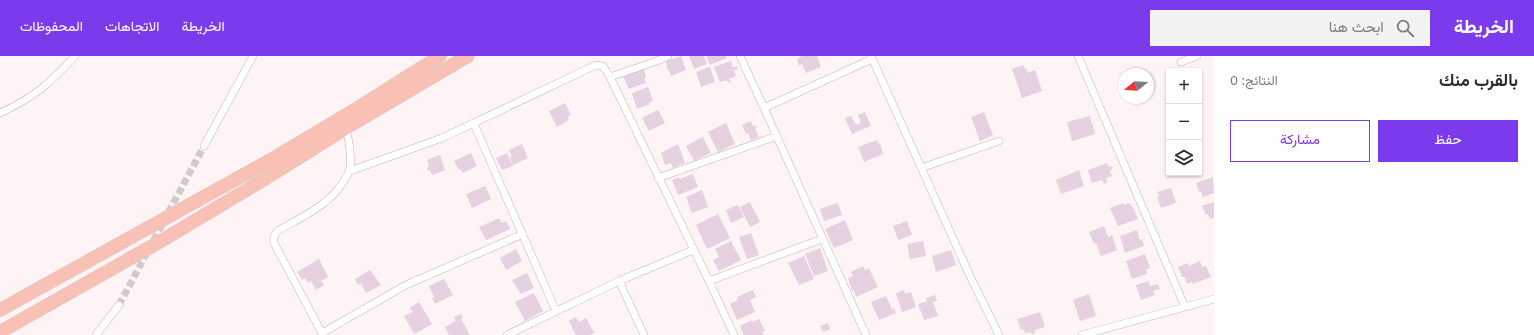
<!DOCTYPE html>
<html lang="ar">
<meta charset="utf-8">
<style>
body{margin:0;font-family:"Golos Text",Vazirmatn,sans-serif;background:#f2f2f3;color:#2b2b33;direction:rtl}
.controls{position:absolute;right:12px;top:12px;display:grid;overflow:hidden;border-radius:0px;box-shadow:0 1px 3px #0004}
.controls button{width:36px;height:36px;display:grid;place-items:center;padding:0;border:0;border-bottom:1px solid #e1e1e2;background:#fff;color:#2b2b33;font:20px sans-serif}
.compass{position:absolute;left:1118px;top:12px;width:36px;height:36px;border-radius:50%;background:#fff;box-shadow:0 1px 3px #0004;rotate:252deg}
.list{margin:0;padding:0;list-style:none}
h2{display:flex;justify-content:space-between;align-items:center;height:52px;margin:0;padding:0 16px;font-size:17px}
h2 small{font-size:13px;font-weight:400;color:#7c7c81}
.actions{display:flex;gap:8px;padding:12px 16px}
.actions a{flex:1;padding:9px 0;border:1px solid #7c3aed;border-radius:0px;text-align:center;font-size:14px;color:#7c3aed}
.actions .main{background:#7c3aed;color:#fff}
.icon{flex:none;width:22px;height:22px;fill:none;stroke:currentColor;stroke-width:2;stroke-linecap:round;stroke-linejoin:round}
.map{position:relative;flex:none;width:1214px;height:279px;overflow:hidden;direction:ltr}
header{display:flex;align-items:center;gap:24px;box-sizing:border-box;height:56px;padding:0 20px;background:#7c3aed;color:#fff}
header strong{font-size:19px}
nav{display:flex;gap:22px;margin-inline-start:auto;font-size:14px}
.search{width:280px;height:36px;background:#f2f2f3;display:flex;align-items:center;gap:10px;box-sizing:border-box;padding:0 14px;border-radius:0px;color:#7c7c81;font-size:15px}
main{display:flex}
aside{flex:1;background:#fff}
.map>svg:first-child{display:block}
.building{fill:#e6d1e0}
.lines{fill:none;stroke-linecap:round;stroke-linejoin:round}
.street-tunnel{stroke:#d3c8ca;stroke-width:7;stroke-dasharray:7 3.5;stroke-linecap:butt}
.street-casing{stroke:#ccb2b7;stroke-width:8}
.highway-casing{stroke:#d4d2d2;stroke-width:14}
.street{stroke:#fff;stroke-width:7}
.highway{stroke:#f9c0b5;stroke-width:13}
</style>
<header>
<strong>الخريطة</strong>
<div class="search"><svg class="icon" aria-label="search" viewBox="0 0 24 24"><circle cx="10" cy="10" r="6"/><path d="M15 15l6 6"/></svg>ابحث هنا</div>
<nav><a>الخريطة</a><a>الاتجاهات</a><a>المحفوظات</a></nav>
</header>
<main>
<aside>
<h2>بالقرب منك<small>النتائج: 0</small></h2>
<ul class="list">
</ul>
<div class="actions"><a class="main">حفظ</a><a>مشاركة</a></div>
</aside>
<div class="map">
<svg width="1214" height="279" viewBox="0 0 1214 279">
<rect width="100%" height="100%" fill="#fef3f5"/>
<path class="building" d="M681 0 686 14 671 20 669 14 668 15 666 5Z
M689 0H704L707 8 694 13Z
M706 0H726L727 2 710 9Z
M802 0H817L821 11 806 17 802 8 799 10 797 3Z
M731 5 733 12 737 10 738 13 734 14 736 20 729 23 731 26 728 27 727 24 720 26 714 11Z
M1023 9 1025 13 1026 12 1028 17 1035 14 1042 35 1022 42 1012 13Z
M710 11 715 26 701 31 696 16Z
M644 13 646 21 644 22 646 27 629 33 623 20Z
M648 31 653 45 649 46 650 48 637 53 632 37Z
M565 47 571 59 568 60 569 64 557 71 549 55Z
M658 54 665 67 649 75 642 62Z
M865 56 871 70 852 78 845 62 851 60 856 69 861 67 858 59Z
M984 56 993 79 980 85 971 61Z
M1090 60 1095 78 1072 85 1067 66Z
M751 65 753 70 755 69 757 72 755 73 759 81 751 84 748 77 746 78 742 69Z
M726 67 735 88 718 96 708 76Z
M703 81 711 97 694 105 686 90Z
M877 84 879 88 880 87 883 98 864 106 858 91Z
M522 88 528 102 513 109 510 101 512 100 509 94Z
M678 88 685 107 673 112 671 107 665 109 661 97Z
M471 97 477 110 463 117 460 113 459 114 454 105Z
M507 97 513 110 502 114 496 102Z
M440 99 445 114 432 119 430 114 428 115 427 112 429 110 427 104Z
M1107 107 1109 111 1112 110 1113 113 1110 114 1112 120 1106 122 1107 126 1104 128 1102 124 1092 127 1088 114Z
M1079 114 1084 130 1061 138 1056 124Z
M693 118 698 131 678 139 672 124 679 121 680 123Z
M1213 121 1214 137 1203 141 1201 135 1199 136 1196 127Z
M485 130 491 143 472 152 466 138Z
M1171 132 1176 147 1161 152 1157 141 1160 140 1157 136Z
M702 134 708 151 692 157 686 141Z
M750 146 760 166 750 171 740 151Z
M1214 146V162L1210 163 1208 158 1206 159 1202 150Z
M838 147 842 159 824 165 820 153Z
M1123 147 1124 149 1129 147 1133 151 1138 163 1118 170 1110 152Z
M738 149 744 161 731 167 726 154Z
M718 158 730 182 707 193 696 169Z
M499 162 502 167 506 165 510 173 486 184 479 171Z
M845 164 853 184 834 192 825 173Z
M907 165 912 179 898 184 893 170Z
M1104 170 1108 181 1112 179 1117 194 1101 200 1096 187 1094 188 1089 176Z
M1137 174 1140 184 1142 183 1144 190 1125 197 1120 180Z
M751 177 759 199 747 203 739 181Z
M731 185 741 204 719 215 713 204 719 201 715 193Z
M923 185 926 200 910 203 907 188Z
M820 192 828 215 814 220 805 198Z
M516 193 522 205 506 214 500 202Z
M951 194 956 209 936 216 932 200Z
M1145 198 1150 212 1146 214 1147 218 1132 223 1126 205Z
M804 200 814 223 799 229 788 207Z
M319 203 328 221 321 225 324 229 316 234 311 225 308 227 305 222 302 224 297 216Z
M1200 205 1202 211 1206 210 1211 221 1193 228 1192 226 1187 228 1185 221H1182L1178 211 1188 207 1189 210Z
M863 210 865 214 869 212 878 231 856 241 854 235H852L848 222 853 220 851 216Z
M370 214 381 229 366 237 361 227 358 229 355 223Z
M527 217 534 232 521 238 512 224Z
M444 223 453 239 435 248 432 242 434 241 429 230Z
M1149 225 1150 230 1158 228 1160 233 1153 235 1155 239 1141 244 1136 229Z
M753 234 756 241 750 244 755 256 737 264 730 248 738 244 737 241Z
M904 234 905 238 911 236 916 251 902 256 896 237Z
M534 237 543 255 525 265 515 246Z
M1089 238 1096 260 1080 265 1073 244Z
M935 239 937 245 933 246 938 260 924 264 918 248 927 245 926 242Z
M886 240 892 253 894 252 896 257 879 264 871 246Z
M419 246 432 268 414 278 404 260 413 256 410 252Z
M1040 256 1045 271 1035 274V277L1032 278 1031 276 1025 277 1024 273 1021 274 1017 263Z
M461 258 463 262 461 263 470 279H449L445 271 456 265 454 261Z
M576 261 579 266 586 262 594 277 590 279H576L569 265Z
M759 263 765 275 762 276 764 279H744L740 270 752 264 753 266Z
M828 267 830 273 823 276 820 270Z"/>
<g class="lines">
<path class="street-tunnel" d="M119 249 204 90"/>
<g class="street-casing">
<path id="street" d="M740 0 764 52 866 279
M871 0 969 218 999 279
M1078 0 1185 251
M1181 6 1197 0
M610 21 657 5 668 0
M764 52 872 3
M0 57C35 41 50 27 75 0
M474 68 556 255
M204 90 253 0
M921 112 999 85
M350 115 442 82 596 9 603 10 610 21 709 225 734 279
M658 122 777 80
M619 225 644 279
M709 225 822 183
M322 277 406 229 523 178
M96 279 119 249
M323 279 274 187C273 181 274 178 279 174 304 160 330 149 345 123 347 120 349 116 350 112 352 99 349 85 346 72
M507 279 619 225 693 194
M1082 279 1214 243"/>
</g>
<g class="highway-casing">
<path id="highway" d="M0 254 274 102 361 50 440 0
M0 276 161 185 268 121 346 72 468 0"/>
</g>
<use href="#street" class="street"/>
<use href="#highway" class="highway"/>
</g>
</svg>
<div class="controls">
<button>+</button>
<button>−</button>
<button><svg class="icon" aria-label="layers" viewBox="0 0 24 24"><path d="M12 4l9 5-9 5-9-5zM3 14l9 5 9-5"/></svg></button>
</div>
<svg class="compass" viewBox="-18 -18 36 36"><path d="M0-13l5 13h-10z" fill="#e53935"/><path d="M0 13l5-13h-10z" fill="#7c7c81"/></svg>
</div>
</main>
